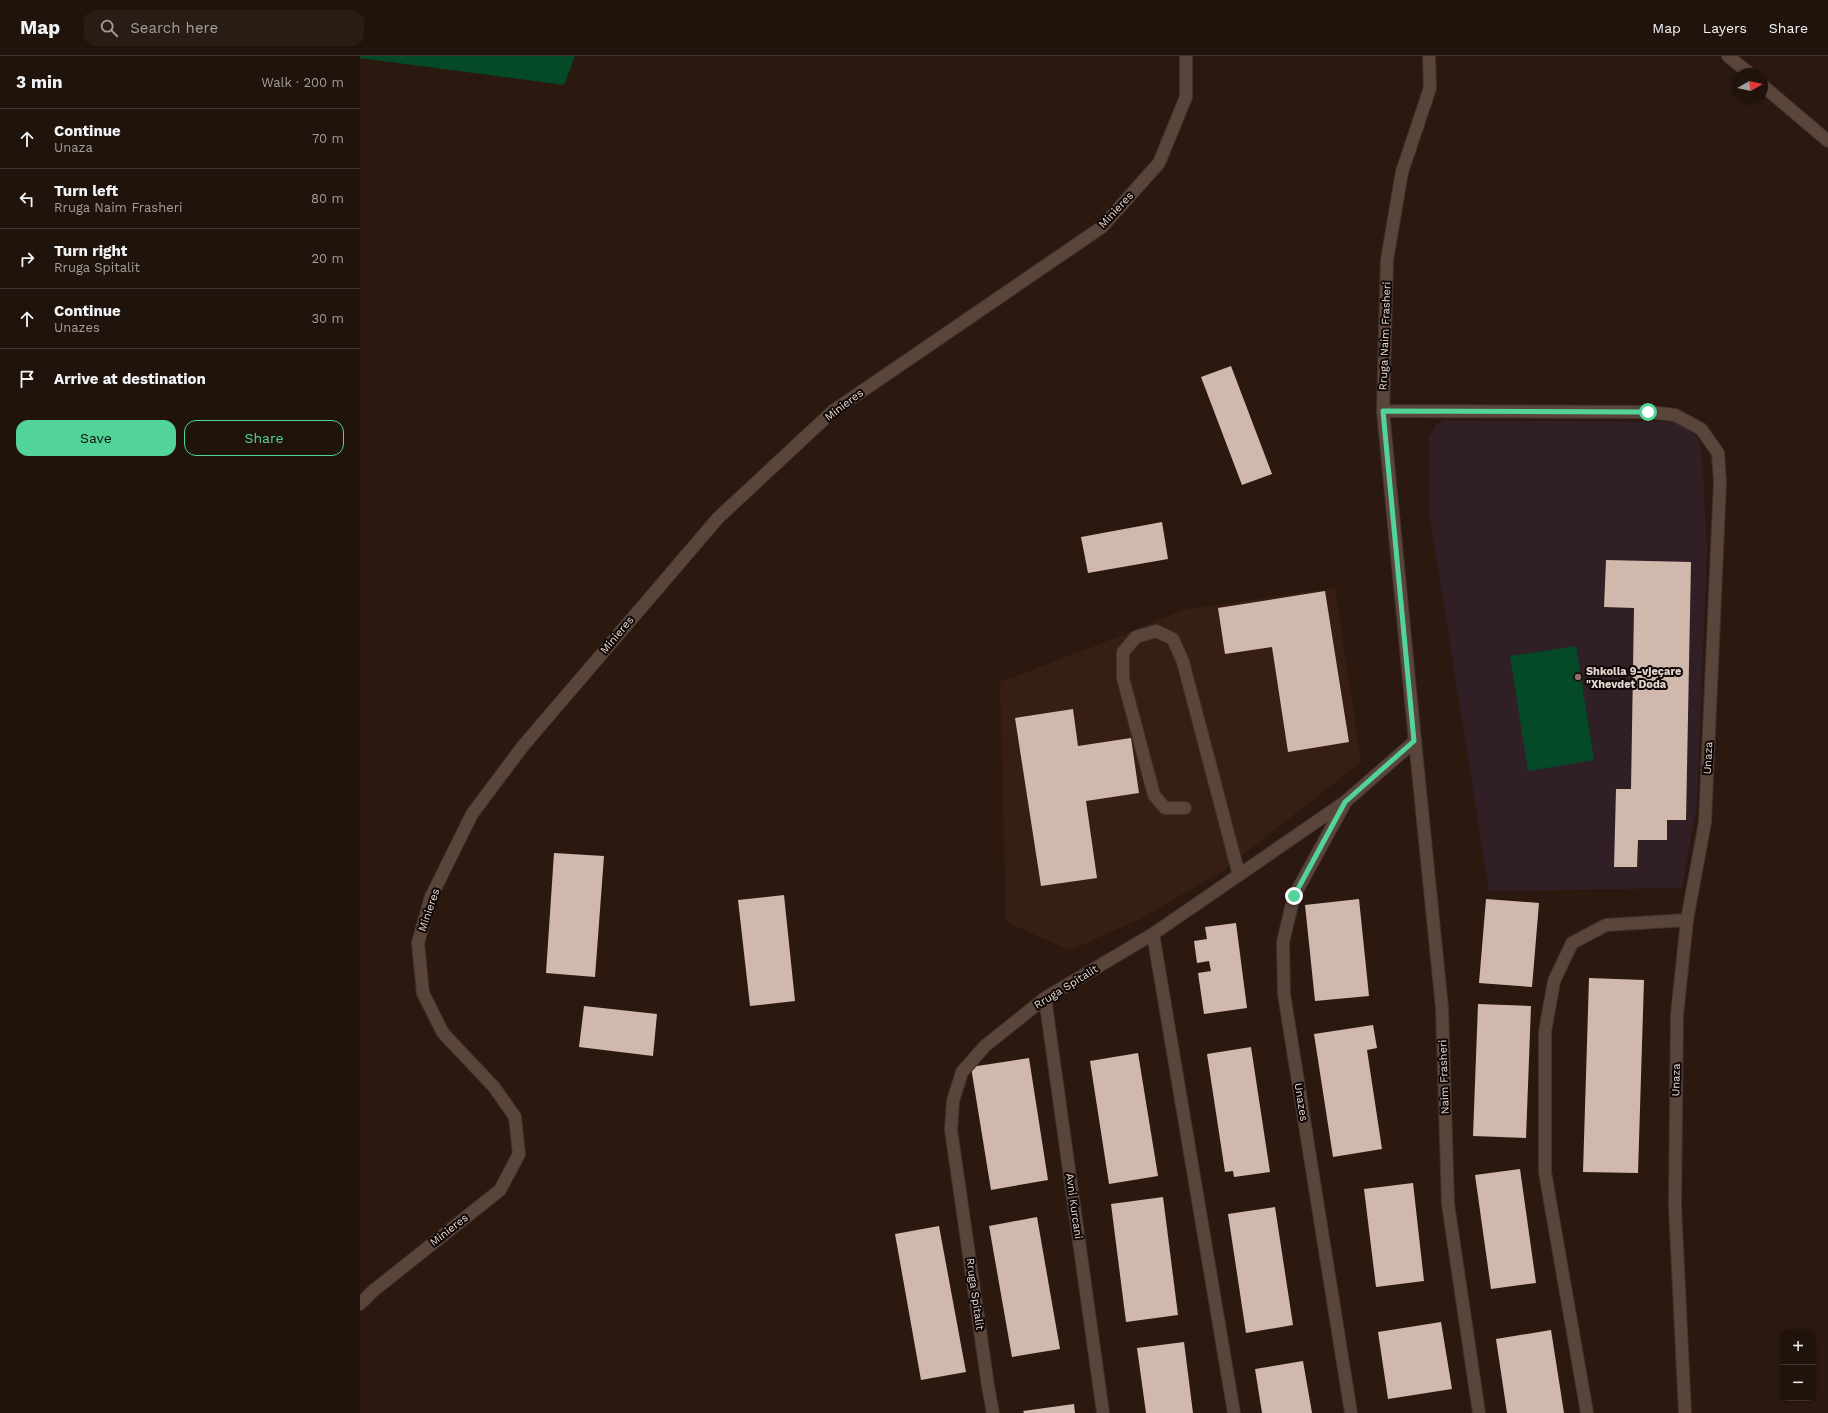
<!DOCTYPE html>
<meta charset="utf-8">
<style>
body{margin:0;font-family:"Work Sans",sans-serif;background:#281c15;color:#f1f3f6}
.controls{position:absolute;right:12px;bottom:12px;display:grid;overflow:hidden;border-radius:8px;box-shadow:0 1px 3px #0004}
.controls button{width:36px;height:36px;display:grid;place-items:center;padding:0;border:0;border-bottom:1px solid #3d322d;background:#20130c;color:#f1f3f6;font:20px sans-serif}
.compass{position:absolute;left:1372px;top:12px;width:36px;height:36px;border-radius:50%;background:#20130c;box-shadow:0 1px 3px #0004;rotate:81deg}
.stop{position:absolute;width:12px;height:12px;margin:-9px;border:3px solid #52d397;border-radius:50%;background:#fff}
.stop.end{background:#52d397;border-color:#fff;box-shadow:0 1px 4px #0008}
.list{margin:0;padding:0;list-style:none}
h2{display:flex;justify-content:space-between;align-items:center;height:52px;margin:0;padding:0 16px;font-size:17px}
h2 small{font-size:13px;font-weight:400;color:#a29e9d}
.list li{display:grid;grid-template-columns:26px 1fr auto;gap:12px;align-items:center;box-sizing:border-box;height:60px;padding:0 16px;border-top:1px solid #3d322d}
.list b{display:block;font-size:15px;white-space:nowrap}
.list p{margin:0;font-size:13px;white-space:nowrap;color:#a29e9d}
.list em{font-size:13px;font-style:normal;color:#a29e9d}
.actions{display:flex;gap:8px;padding:12px 16px}
.actions a{flex:1;padding:9px 0;border:1px solid #52d397;border-radius:12px;text-align:center;font-size:14px;color:#52d397}
.actions .main{background:#52d397;color:#111}
.icon{flex:none;width:22px;height:22px;fill:none;stroke:currentColor;stroke-width:2;stroke-linecap:round;stroke-linejoin:round}
.map{position:relative;flex:none;width:1468px;height:1357px;overflow:hidden}
header{display:flex;align-items:center;gap:24px;box-sizing:border-box;height:56px;padding:0 20px;background:#20130c;border-bottom:1px solid #3d322d}
header strong{font-size:19px}
nav{display:flex;gap:22px;margin-inline-start:auto;font-size:14px}
.search{width:280px;height:36px;background:#281c15;display:flex;align-items:center;gap:10px;box-sizing:border-box;padding:0 14px;border-radius:12px;color:#a29e9d;font-size:15px}
main{display:flex}
aside{flex:1;background:#20130c}
.map>svg:first-child{display:block}
.built{fill:#371e13}
.education{fill:#311f26}
.green{fill:#044a29}
.building{fill:#d1b8ad}
.lines{fill:none;stroke-linecap:round;stroke-linejoin:round}
.service-casing{stroke:#41332f;stroke-width:14}
.pedestrian-casing{stroke:#41332f;stroke-width:14}
.minor-casing{stroke:#41332f;stroke-width:14}
.tertiary-casing{stroke:#41332f;stroke-width:14}
.service{stroke:#5a453b;stroke-width:12}
.pedestrian{stroke:#5a453b;stroke-width:12}
.minor{stroke:#5a453b;stroke-width:12}
.tertiary{stroke:#5a453b;stroke-width:12}
.route{stroke:#52d397;stroke-width:5}
.education-dot{fill:#8d6e63;stroke:#0e0604;stroke-width:1.5}
.labels{text-anchor:middle;dominant-baseline:central;stroke-width:4;stroke-linejoin:round;paint-order:stroke}
.street-label{font-size:11px;fill:#e5d8d2;stroke:#0e0604}
.poi-label{font-size:11px;font-weight:bold;fill:#e5d8d2;stroke:#0e0604;text-anchor:start}
</style>
<header>
<strong>Map</strong>
<div class="search"><svg class="icon" aria-label="search" viewBox="0 0 24 24"><circle cx="10" cy="10" r="6"/><path d="M15 15l6 6"/></svg>Search here</div>
<nav><a>Map</a><a>Layers</a><a>Share</a></nav>
</header>
<main>
<aside>
<h2>3 min<small>Walk · 200 m</small></h2>
<ul class="list">
<li><svg class="icon" aria-label="ahead" viewBox="0 0 24 24"><path d="M12 20V5M6 11l6-6 6 6"/></svg><div><b>Continue</b><p>Unaza</p></div><em>70 m</em></li>
<li><svg class="icon" aria-label="left" viewBox="0 0 24 24"><path d="M17 20v-9H6M10 6l-5 5 5 5"/></svg><div><b>Turn left</b><p>Rruga Naim Frasheri</p></div><em>80 m</em></li>
<li><svg class="icon" aria-label="right" viewBox="0 0 24 24"><path d="M7 20v-9h11M14 6l5 5-5 5"/></svg><div><b>Turn right</b><p>Rruga Spitalit</p></div><em>20 m</em></li>
<li><svg class="icon" aria-label="ahead" viewBox="0 0 24 24"><path d="M12 20V5M6 11l6-6 6 6"/></svg><div><b>Continue</b><p>Unazes</p></div><em>30 m</em></li>
<li><svg class="icon" aria-label="arrive" viewBox="0 0 24 24"><path d="M6 21V4h12l-3 4 3 4H6"/></svg><div><b>Arrive at destination</b></div></li>
</ul>
<div class="actions"><a class="main">Save</a><a>Share</a></div>
</aside>
<div class="map">
<svg width="1468" height="1357" viewBox="0 0 1468 1357">
<rect width="100%" height="100%" fill="#2b1910"/>
<path class="built" d="M975 532 1001 706 861 816 780 863 710 894 646 866 640 626 758 581 823 554Z"/>
<path class="education" d="M1085 364 1313 366 1327 372 1338 382 1342 397 1347 493 1337 749 1322 832 1129 835 1069 455V381L1076 369Z"/>
<path class="green" d="M0 0H215L204 29 0 2Z
M1216 590 1234 704 1168 715 1150 600Z"/>
<path class="building" d="M871 310 912 418 882 429 841 321Z
M802 466 808 503 728 517 721 481Z
M1246 504 1331 506 1326 764H1307V784H1278L1277 811H1254L1256 733H1271L1274 552 1244 551Z
M965 535 989 686 928 696 912 591 865 598 858 552Z
M713 653 718 690 771 682 779 737 726 745 737 822 681 830 655 662Z
M194 797 244 800 235 921 186 917Z
M424 839 435 945 390 950 378 844Z
M999 843 1009 940 955 945 945 849Z
M1126 843 1179 847 1172 931 1119 927Z
M876 867 887 952 844 958 838 917 851 915 849 905 837 907 834 885 847 883 845 871Z
M1229 922 1284 924 1278 1117 1223 1116Z
M1118 948 1171 950 1166 1082 1113 1080Z
M224 950 297 958 293 1000 219 991Z
M1013 969 1017 992 1007 994 1022 1093 973 1101 954 978Z
M891 991 910 1116 874 1121 873 1115 865 1116 847 998Z
M778 997 798 1120 749 1128 730 1005Z
M669 1002 688 1124 631 1134 611 1011Z
M1160 1113 1176 1227 1131 1233 1115 1119Z
M1053 1127 1064 1225 1016 1231 1004 1133Z
M803 1141 818 1259 766 1266 751 1148Z
M915 1151 933 1269 886 1277 868 1158Z
M677 1161 700 1293 652 1301 629 1170Z
M579 1170 606 1316 561 1324 535 1178Z
M1081 1266 1092 1333 1028 1343 1018 1276Z
M1191 1274 1204 1357H1147L1136 1283Z
M824 1286 833 1357H786L777 1292Z
M943 1305 952 1357H902L895 1313Z
M714 1348 715 1357H664L663 1355Z"/>
<g class="lines">
<g class="service-casing">
<path id="service" d="M825 752H805L794 739 763 622V596L776 581 796 575 813 583 823 606 879 819"/>
</g>
<g class="pedestrian-casing">
<path id="pedestrian" d="M1055 685 1082 952 1088 1148 1119 1357"/>
</g>
<g class="minor-casing">
<path id="minor" d="M1368 0 1390 18
M1402 29 1468 85
M984 749 934 840 923 886 924 938 991 1357
M793 878 874 1357
M685 942 743 1357
M0 1248 13 1235 140 1134 159 1098 155 1061 134 1031 83 977 63 937 58 887 71 841 112 758 163 690 358 462 473 355 742 171 799 107 826 41V0
M633 1357 628 1330 591 1074 593 1045 602 1016 625 990 685 942 793 878 985 746 1055 685 1023 355
M1227 1357 1185 1116V976L1194 925 1212 887 1246 869 1327 864"/>
</g>
<g class="tertiary-casing">
<path id="tertiary" d="M1069 0 1070 32 1042 116 1027 204 1023 355 1288 356 1315 359 1341 373 1358 397 1360 426 1345 766 1327 864 1317 959 1315 1150 1325 1357"/>
</g>
<use href="#service" class="service"/>
<use href="#pedestrian" class="pedestrian"/>
<use href="#minor" class="minor"/>
<use href="#tertiary" class="tertiary"/>
</g>
<g class="lines">
<path class="route" d="M934 840 985 746 1054 685 1023 355 1288 356"/>
</g>
<circle class="education-dot" cx="1218" cy="621" r="4"/>
<g class="labels">
<g class="street-label">
<text transform="translate(756 154) rotate(-47)">Minieres</text>
<text transform="translate(1025 280) rotate(-88)">Rruga Naim Frasheri</text>
<text transform="translate(484 349) rotate(-37)">Minieres</text>
<text transform="translate(257 579) rotate(-50)">Minieres</text>
<text transform="translate(1348 702) rotate(-87)">Unaza</text>
<text transform="translate(69 854) rotate(-71)">Minieres</text>
<text transform="translate(706 931) rotate(-32)">Rruga Spitalit</text>
<text transform="translate(1084 1021) rotate(-92)">Naim Frasheri</text>
<text transform="translate(1316 1024) rotate(-89)">Unaza</text>
<text transform="translate(941 1046) rotate(81)">Unazes</text>
<text transform="translate(714 1150) rotate(82)">Avni Kurcani</text>
<text transform="translate(89 1174) rotate(-38)">Minieres</text>
<text transform="translate(615 1238) rotate(82)">Rruga Spitalit</text>
</g>
<g class="poi-label">
<text x="1226" y="615">Shkolla 9-vjeçare<tspan x="1226" dy="13">"Xhevdet Doda</tspan></text>
</g>
</g>
</svg>
<div class="controls">
<button>+</button>
<button>−</button>
</div>
<svg class="compass" viewBox="-18 -18 36 36"><path d="M0-13l5 13h-10z" fill="#e53935"/><path d="M0 13l5-13h-10z" fill="#a29e9d"/></svg>
<div class="stop" style="left:1288px;top:356px"></div>
<div class="stop end" style="left:934px;top:840px"></div>
</div>
</main>
